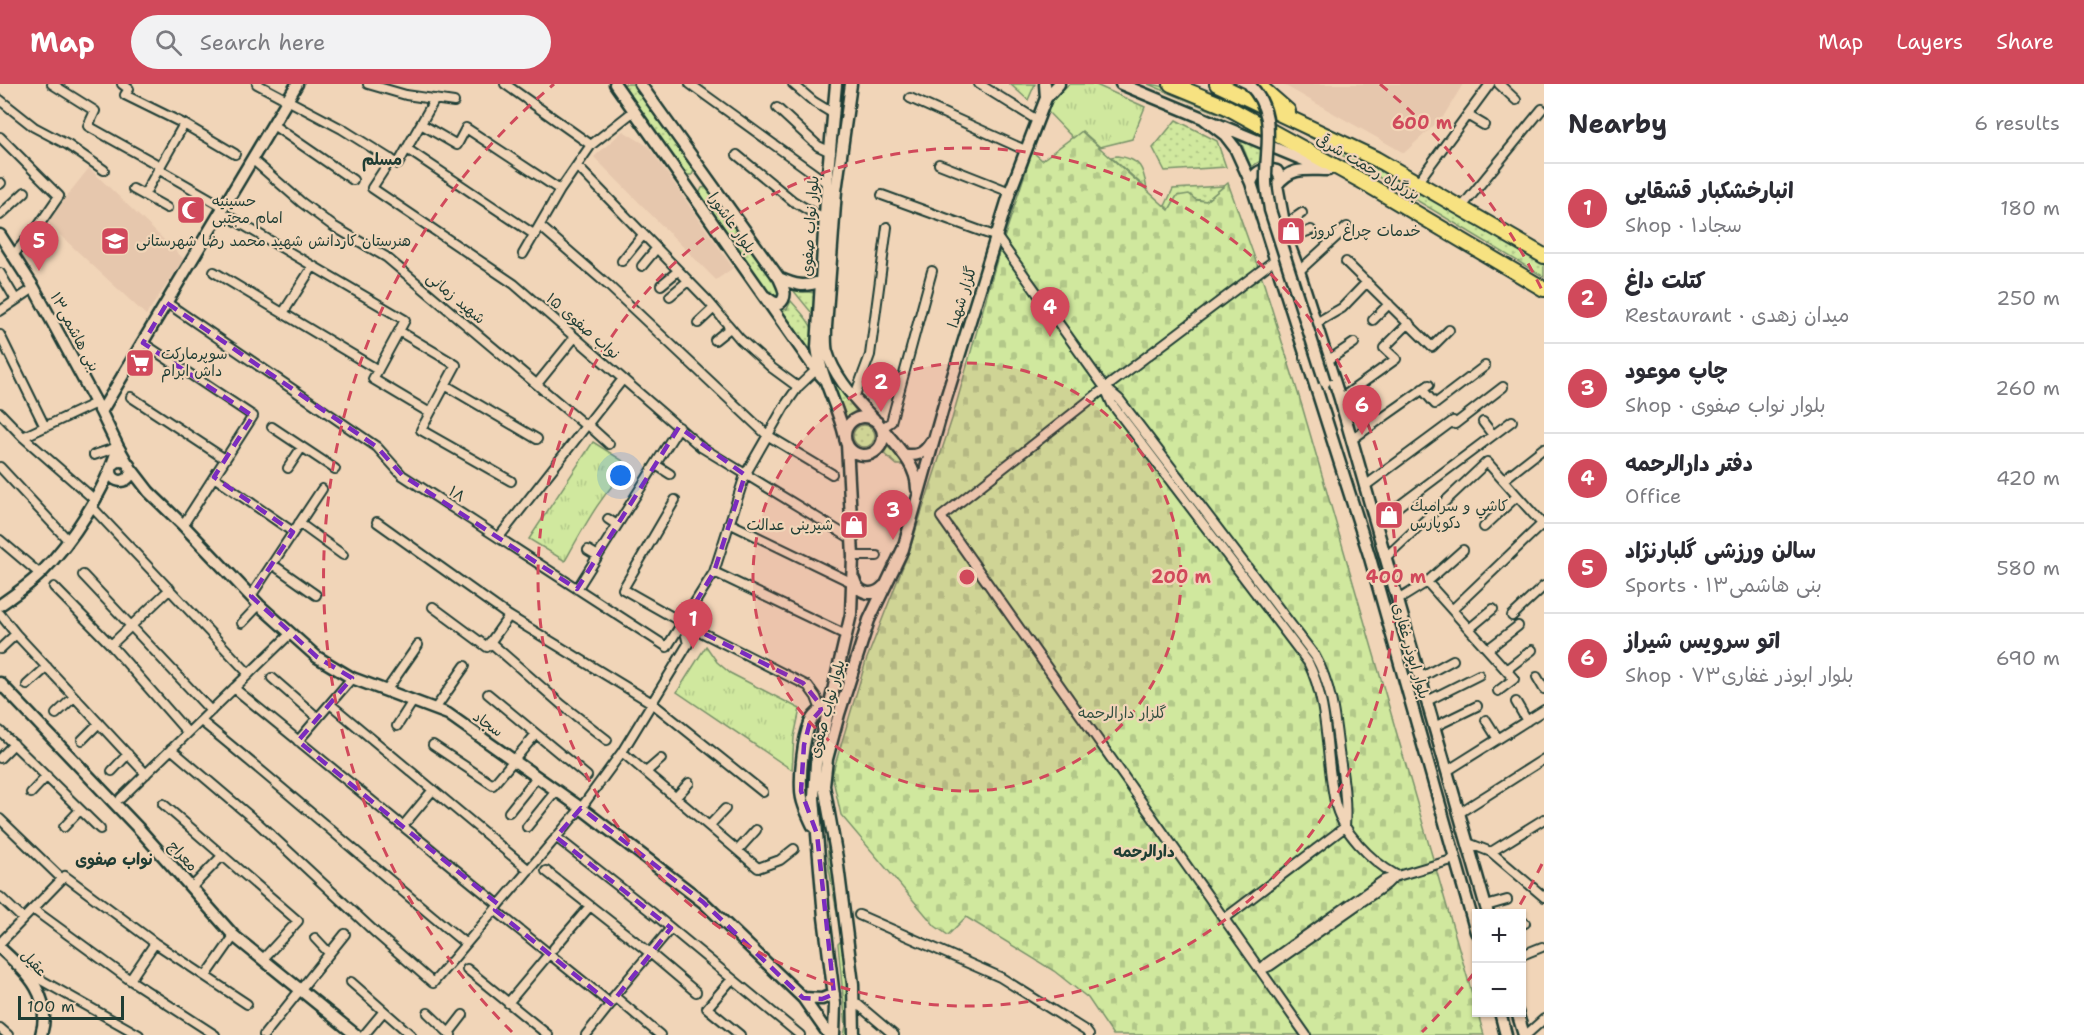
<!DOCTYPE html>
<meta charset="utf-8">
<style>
body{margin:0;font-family:"Shantell Sans","Playpen Sans Arabic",sans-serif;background:#f2f2f3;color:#2b2b33}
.controls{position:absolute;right:18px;bottom:18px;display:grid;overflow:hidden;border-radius:0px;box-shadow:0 2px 4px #0004}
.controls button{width:54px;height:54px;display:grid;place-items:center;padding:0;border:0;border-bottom:2px solid #e1e1e2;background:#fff;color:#2b2b33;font:30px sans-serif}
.scale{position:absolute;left:18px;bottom:15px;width:106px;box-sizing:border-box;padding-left:6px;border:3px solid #1f3d34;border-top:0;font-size:16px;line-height:21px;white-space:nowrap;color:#1f3d34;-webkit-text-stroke:4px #f1d5b8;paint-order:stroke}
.you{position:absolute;left:621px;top:392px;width:21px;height:21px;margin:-15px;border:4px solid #fff;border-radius:50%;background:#1a73e8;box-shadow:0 0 0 9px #1a73e833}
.badge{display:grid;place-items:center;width:39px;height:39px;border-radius:50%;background:#d1495b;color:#fff;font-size:20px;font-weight:700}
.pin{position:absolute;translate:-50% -50px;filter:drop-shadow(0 2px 3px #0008)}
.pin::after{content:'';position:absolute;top:32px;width:21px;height:18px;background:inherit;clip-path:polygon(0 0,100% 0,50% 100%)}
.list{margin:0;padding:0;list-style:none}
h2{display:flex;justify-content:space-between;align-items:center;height:78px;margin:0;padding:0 24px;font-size:26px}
h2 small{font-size:20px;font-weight:400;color:#7c7c81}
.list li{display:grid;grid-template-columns:39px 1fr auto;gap:18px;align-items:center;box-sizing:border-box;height:90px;padding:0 24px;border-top:2px solid #e1e1e2}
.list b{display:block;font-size:22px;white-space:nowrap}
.list p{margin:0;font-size:20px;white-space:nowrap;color:#7c7c81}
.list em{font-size:20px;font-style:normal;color:#7c7c81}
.icon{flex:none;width:33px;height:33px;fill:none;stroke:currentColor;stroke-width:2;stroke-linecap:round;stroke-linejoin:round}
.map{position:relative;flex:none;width:1544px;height:951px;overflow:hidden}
header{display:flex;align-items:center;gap:36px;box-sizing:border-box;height:84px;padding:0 30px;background:#d1495b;color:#fff}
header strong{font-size:28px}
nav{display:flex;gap:33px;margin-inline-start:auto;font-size:21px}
.search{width:420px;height:54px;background:#f2f2f3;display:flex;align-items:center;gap:15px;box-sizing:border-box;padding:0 21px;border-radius:33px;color:#7c7c81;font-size:22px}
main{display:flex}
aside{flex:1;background:#fff}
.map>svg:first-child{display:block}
.built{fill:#e6c7ad}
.grass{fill:url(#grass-dots);stroke:#789269;stroke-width:1.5}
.cemetery{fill:url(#cemetery-stones);stroke:#789269;stroke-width:1.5}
.park{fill:url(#park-tufts);stroke:#789269;stroke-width:1.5}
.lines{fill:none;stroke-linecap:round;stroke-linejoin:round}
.street-casing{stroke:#1f3d34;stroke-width:12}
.secondary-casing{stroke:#1f3d34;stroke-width:15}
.highway-casing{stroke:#1f3d34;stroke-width:18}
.street{stroke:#f1d5b8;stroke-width:8}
.secondary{stroke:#f1d5b8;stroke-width:10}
.highway{stroke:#f7e281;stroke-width:14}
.secondary-bridge-casing{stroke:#1f3d34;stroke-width:15;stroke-linecap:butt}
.secondary-bridge{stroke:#f1d5b8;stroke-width:10}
.marked{fill:none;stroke:#7b2cbf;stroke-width:4.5;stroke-dasharray:12 8;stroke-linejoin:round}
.ring{fill:none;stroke:#d1495b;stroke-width:3;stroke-dasharray:10 8}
.labels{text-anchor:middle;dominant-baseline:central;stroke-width:4.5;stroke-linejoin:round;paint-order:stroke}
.street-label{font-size:15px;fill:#1f3d34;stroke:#f1d5b8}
.poi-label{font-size:15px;fill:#1f3d34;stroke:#f1d5b8;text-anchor:start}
.park-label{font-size:15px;fill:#314e3f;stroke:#f1d5b8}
.neighbourhood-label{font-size:16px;font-weight:bold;fill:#1f3d34;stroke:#f1d5b8}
.centre{fill:#d1495b;stroke:#f1d5b8;stroke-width:3}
.ring-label{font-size:18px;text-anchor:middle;font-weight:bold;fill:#d1495b;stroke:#f1d5b8;stroke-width:4.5;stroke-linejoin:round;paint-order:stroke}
</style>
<header>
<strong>Map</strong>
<div class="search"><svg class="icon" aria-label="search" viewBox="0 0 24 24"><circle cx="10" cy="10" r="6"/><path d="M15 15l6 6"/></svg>Search here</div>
<nav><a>Map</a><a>Layers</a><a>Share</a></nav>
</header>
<main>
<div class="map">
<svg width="1544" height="951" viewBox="0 0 1544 951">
<defs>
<pattern id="grass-dots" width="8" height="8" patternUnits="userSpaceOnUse" patternTransform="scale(1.5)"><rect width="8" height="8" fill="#d0e89e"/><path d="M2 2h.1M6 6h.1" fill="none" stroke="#b2c889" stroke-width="1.8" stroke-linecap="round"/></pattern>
<pattern id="cemetery-stones" width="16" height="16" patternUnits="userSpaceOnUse" patternTransform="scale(1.5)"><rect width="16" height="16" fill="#d0e89e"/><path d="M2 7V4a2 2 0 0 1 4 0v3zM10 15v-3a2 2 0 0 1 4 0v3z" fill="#b2c889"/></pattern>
<pattern id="park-tufts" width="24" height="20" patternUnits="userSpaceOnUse" patternTransform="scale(1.5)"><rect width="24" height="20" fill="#d0e89e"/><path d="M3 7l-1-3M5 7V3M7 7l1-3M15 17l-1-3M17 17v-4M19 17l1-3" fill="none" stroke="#b2c889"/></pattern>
</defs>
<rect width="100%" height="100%" fill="#f1d5b8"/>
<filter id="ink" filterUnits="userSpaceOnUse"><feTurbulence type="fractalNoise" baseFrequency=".0167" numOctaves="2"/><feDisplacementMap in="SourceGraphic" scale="12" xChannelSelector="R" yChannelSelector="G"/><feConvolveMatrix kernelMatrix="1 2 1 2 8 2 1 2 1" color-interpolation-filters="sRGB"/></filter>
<g filter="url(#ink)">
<path class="built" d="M1282 0H1463L1443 33 1404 69Z
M623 47 648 62 733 184 716 196 594 73Z
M89 84 184 175 146 231 46 138Z"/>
<path class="grass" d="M622 0H634L695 84 692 91H686Z
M1148 0C1171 0 1239 34 1261 47Z
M1273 29 1380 85 1544 179V193L1337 68 1274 34Z
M1176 36 1217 57 1226 83 1165 87 1153 64Z
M1239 53 1262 63 1260 77 1251 83Z
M1117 72C1141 75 1143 84 1147 105L1111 73Z
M1224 102 1206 117 1177 112 1169 126 1165 122 1173 105Z
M706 103 710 104 771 190 782 208 778 214 769 211 706 119 700 108 702 104Z
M793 206 815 209V233Z
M791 217C803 231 821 246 812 266L809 267 780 227 787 225Z
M831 293 857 328 847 335Z
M853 352a11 11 0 1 1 22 0a11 11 0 1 1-22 0Z
M888 363 904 378V381H897L883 369Z
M825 726 842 838 839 839 829 785Z
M840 858 842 859 851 911 852 951H844L846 942 838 860Z"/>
<path class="cemetery" d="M1081 47 1169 126 1177 112 1189 110 1196 116 1206 117 1228 99 1264 200 1302 322 1484 951H1113L1088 914 1054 887 966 833 948 851 935 842 841 731 832 691 866 577 909 467 952 335 996 179 1031 71 1034 69 1042 76Z"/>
<path class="park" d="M1010 0H1035L1028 16Z
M1069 0H1094L1145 23 1132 55 1100 63 1082 47 1073 54 1047 27 1055 13Z
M593 358 631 382C602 408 584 443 565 477L529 455Z
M706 562 717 578 730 589 800 625 794 653 792 686 677 608Z"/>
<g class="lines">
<g class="street-casing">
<path id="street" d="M52 0 95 27 88 42 160 82
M122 0 129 5 125 11 184 40 235 70
M257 0 342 45 398 80 435 15
M368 0 406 11 454 18
M505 0 591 61
M690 0 827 99
M793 0 814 18 834 30
M979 0 1037 36
M1499 0 1516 16
M910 14 1025 66
M0 16 34 43 68 61 104 86
M777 24 818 62 831 68
M1467 31 1484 41
M421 40 457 61 466 44 560 106
M273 41 353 96
M0 53 59 112 39 141 14 170
M407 65 535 151
M737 71 793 117 825 136
M252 75 301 118 333 142 386 173 586 342
M391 75 372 104 514 200 701 363 852 455
M939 80 1010 108
M577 82 708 217 740 255 772 284 798 303
M158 85 224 123
M1417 99 1490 0
M0 100 1 99
M133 105 167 124
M144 111 184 40
M882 111 997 153 1105 304 1112 320 1308 578C1330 622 1325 672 1335 718 1341 747 1371 777 1396 791
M1461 124 1542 25
M221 128 405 236 373 295 430 329
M0 131 25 108
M540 142 609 202 767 351 832 390
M1283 142 1302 129
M1287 155 1311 146
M523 170 560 106 591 61 634 27
M1276 175 1105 304 941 433 1306 951
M622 177 643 151
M1346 178 1432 263 1449 246
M642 182 656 165
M1299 187 1347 143
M214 188 378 286
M0 189 16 216
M661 201 678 187
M670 212 688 197
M167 219 377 363 402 391 667 563 714 488 745 391 784 323 798 303 816 286
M0 227 34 204
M283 229 313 182
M1373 236 1389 220
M698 239 714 224
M1316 239 1342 224 1367 198
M399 247 456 281 421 346 511 397
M0 251 45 343
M715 256 730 244
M143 259 253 332 183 441
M1327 277 1354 259
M537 300 575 253
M445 301 537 355
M1106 304 1119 315 1315 572C1332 602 1335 635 1339 668 1343 693 1347 717 1345 743L1224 835
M1422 305 1435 320 1485 282
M131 313 225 375
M854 314 870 271 887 143
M1340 315 1396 275 1384 264 1409 239
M0 329 23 353 95 416
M1483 338 1493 351
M587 340 609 360
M272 343 335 385
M882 344 891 338 932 187
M23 353 96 319
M1351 356 1429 301
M94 371 118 363
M656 381 670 390
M0 383 68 456
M288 384 302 363
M214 393 293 448
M1503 396 1544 364
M1365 402 1453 337 1455 340 1503 303
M675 416 623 505 683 539 808 602 816 613 821 626
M91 422 249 590
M608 435 617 441
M377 438 509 532 652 619 763 708
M299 439 343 471
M729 439 853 499
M1376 439 1512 337
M1484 443 1517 412
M499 453 623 295
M0 456 40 490
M588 466 598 472
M853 472H877
M1386 473 1487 378 1544 442
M272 480 316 511
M714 488 846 551
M83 491 211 627
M1427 498 1514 595 1498 607
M54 503 111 561 188 649
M577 505 679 343
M251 512 322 405
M1398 516 1427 498 1463 466
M433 523 487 563 509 532
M1452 526 1542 440
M0 530 16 550 146 690
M1512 532 1544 502
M242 539 259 521
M1469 545 1493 525
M490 558 562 621 607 656
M111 561 170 505
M0 565 16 550
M1488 565 1518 542
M1506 586 1532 566
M1537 593 1544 605
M272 594 318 634
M1420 594 1453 576
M27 601 47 583
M234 604 499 821
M386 607 418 561
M488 610 587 692
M1427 617 1479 591
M1516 618 1527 637
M330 620 529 786
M435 625 465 582
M56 630 74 613
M1486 636 1498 655
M201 637C291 710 377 787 466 860
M397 642 413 617
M1434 643 1477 622
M0 647 100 745
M82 656 99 639
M298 657 352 594
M433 661 493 701 536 650
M171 665 258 739 377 850 433 899 581 724 622 668 688 560 683 539
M622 668 758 784 780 776 794 765
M0 674 14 660
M112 687 128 670
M1447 687 1544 626
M646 688 661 675
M31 709 47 692
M676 713 689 699
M121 714 290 550
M163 720 298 837 263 875
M509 728 537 693
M1459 729 1544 675
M0 735 62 795
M403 742 432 707
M709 742 725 725
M64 743 80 726
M527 743 556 707
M556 753 654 830 800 951
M1468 759 1491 768 1544 813
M738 766 756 746
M1491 768 1544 735
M546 787 650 869 696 908
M1396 791 1387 800 1270 882 1260 886 1267 879 1384 796 1455 775
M191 804 222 772
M0 813 23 835
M1486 822 1507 816
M33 825 130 896 215 951
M495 826 611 920
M859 831 1000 893 1086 947 1089 951
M1522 840 1525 839
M315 854 329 869
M0 859 65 792 155 859 247 920
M554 864 590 822
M1522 871 1542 863
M467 885 548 951
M25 887 139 951
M206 892 234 852
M732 895 707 924 740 951
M130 896 155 859
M351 898 411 951
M855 918 894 951
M508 919 549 870
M428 929 451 951
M0 944 8 951
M449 949 463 931
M264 951 345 850
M364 951 384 927
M586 951 613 917
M660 951 614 912 671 844
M1526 951 1544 935"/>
</g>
<g class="secondary-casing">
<path id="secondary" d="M615 0 816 286 824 295
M640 0 779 194C783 203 789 212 779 220L773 218 766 213
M836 0 827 99 817 263C821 295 838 322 845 353
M851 0 836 107 826 243C826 251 825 260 827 268 834 292 857 318 874 335
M1045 0 1046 14 1059 0
M1121 0 1323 84
M1203 34 1225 51 1235 64 1251 99 1370 474 1476 848
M1328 86C1307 86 1291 82 1277 101L1287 155 1299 187 1340 315 1488 830
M1251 99C1255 86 1265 84 1277 87L1281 95
M0 151 34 204 101 328 118 363 129 382 149 408 183 441 259 521 317 573 352 594 448 630 581 724 703 818 803 914 829 951
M779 194C795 201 805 204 821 197
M101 328 297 0
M845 352a19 19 0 1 1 38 0a19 19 0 1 1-38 0Z
M883 345C897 363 917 381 917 405
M903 370C916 373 924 370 931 358
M111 387a10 10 0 1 1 20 0a10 10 0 1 1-20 0Z
M854 495C858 510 873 514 884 502
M0 521C14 511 29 501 41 489 72 458 106 405 118 363
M0 599 140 746 234 852 356 951
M813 742C808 731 801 718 801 706 800 687 803 656 810 639 813 630 823 625 830 620
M0 864C27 889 53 911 41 951
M803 914 822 915 834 910
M1500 928 1506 951
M1517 928 1524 951
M834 951 835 920 824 833 814 714 816 679 851 530 853 472 847 360
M854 951 853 900 837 774 824 702 827 675 839 630 869 536 903 465 943 324 1010 108 1046 14"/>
</g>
<g class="highway-casing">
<path id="highway" d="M1171 0 1227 23 1360 96 1544 205
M1217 0 1376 75 1544 172
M1257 0 1288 27"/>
</g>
<use href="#street" class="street"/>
<use href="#secondary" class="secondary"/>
<use href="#highway" class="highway"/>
<g class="secondary-bridge-casing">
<path id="secondary-bridge" d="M1249 0C1278 30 1265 61 1266 98 1266 107 1269 117 1270 126L1325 298"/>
</g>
<use href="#secondary-bridge" class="secondary-bridge"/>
</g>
</g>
<path class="marked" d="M167 219 377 363 402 391 577 505 679 343 745 391 714 488 683 539 803 599 819 619 821 626 810 638 804 661 801 707 817 750 834 910 822 915 803 914 703 818 581 724 556 753 671 844 611 920 495 826 499 821 298 657 352 594 317 573 251 512 293 448 214 393 253 332 143 259Z"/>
<circle cx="967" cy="493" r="214" fill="#d1495b" fill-opacity=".12"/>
<g class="ring">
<circle cx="967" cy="493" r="214"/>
<circle cx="967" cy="493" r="429"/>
<path d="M1542 780A643 643 0 0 1 1515 829M1474 889A643 643 0 0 1 1422 948M512 948A643 643 0 0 1 554 0M1380 0A643 643 0 0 1 1542 206"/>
</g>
<defs>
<g id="mosque-square" transform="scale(1.5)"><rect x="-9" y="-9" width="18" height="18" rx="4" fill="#d1495b" stroke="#f1d5b8"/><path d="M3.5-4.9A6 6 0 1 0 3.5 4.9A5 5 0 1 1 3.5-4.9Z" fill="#fff"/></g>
<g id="shop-square" transform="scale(1.5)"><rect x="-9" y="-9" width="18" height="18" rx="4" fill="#d1495b" stroke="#f1d5b8"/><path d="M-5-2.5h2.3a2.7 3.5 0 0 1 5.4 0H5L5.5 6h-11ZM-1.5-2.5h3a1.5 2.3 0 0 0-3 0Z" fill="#fff"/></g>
<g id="school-square" transform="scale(1.5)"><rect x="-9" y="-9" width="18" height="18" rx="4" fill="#d1495b" stroke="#f1d5b8"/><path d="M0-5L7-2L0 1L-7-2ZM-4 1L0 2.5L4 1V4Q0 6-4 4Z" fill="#fff"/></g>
<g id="supermarket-square" transform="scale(1.5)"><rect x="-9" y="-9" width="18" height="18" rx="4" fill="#d1495b" stroke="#f1d5b8"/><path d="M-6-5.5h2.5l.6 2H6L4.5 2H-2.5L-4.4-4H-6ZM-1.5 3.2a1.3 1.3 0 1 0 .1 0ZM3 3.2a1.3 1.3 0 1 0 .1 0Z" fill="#fff"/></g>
</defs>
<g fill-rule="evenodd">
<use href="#mosque-square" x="191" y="126"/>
<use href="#shop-square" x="1291" y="147"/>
<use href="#school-square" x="115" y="157"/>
<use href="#supermarket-square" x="140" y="279"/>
<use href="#shop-square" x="1389" y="431"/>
<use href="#shop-square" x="854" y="441"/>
</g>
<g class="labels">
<g class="street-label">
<text transform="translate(1368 83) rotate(30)">بزرگراه رحمت شرقی</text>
<text transform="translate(732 139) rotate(55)">بلوار عاشورا</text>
<text transform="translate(810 142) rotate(-86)">بلوار نواب صفوی</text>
<text transform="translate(962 213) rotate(-72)">گلزار شهدا</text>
<text transform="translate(456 214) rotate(40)">شهید زمانی</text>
<text transform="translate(583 242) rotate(41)">نواب صفوی ۱۵</text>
<text transform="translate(75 248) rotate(62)">بنی هاشمی۱۳</text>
<text transform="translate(457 410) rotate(33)">۱۸</text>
<text transform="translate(1411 567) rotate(74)">بلوار ابوذر غفاری</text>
<text transform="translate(827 625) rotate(-75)">بلوار نواب صفوی</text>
<text transform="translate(488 640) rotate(35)">سجاد</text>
<text transform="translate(183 772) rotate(48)">معراج</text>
<text transform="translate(34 879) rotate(48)">عقیل</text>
</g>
<g class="poi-label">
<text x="212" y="117">حسینیه<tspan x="212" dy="17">امام مجتبی</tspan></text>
<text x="1312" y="147">خدمات چراغ کروز</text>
<text x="136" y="157">هنرستان کاردانش شهید محمد رضا شهرستانی</text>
<text x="161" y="270">سوپرمارکت<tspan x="161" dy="17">داش ابرام</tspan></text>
<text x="1410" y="422">كاشي و سراميك<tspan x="1410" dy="17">دكوپارس</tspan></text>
<text x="833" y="441" text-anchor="end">شیرینی عدالت</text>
</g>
<g class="park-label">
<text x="1122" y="629">گلزار دارالرحمه</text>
</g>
<g class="neighbourhood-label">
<text x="382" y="75">مسلم</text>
<text x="1144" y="767">دارالرحمه</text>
<text x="114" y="775">نواب صفوی</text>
</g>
</g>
<circle cx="967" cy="493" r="9" class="centre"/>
<g class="ring-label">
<text x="1422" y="45">600 m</text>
<text x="1181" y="499">200 m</text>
<text x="1396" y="499">400 m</text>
</g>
</svg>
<div class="controls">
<button>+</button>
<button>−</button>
</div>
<div class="scale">100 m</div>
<div class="you"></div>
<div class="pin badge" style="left:693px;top:565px">1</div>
<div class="pin badge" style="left:881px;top:328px">2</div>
<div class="pin badge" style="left:893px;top:456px">3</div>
<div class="pin badge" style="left:1050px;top:253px">4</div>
<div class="pin badge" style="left:39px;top:187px">5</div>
<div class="pin badge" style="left:1362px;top:351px">6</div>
</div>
<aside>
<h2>Nearby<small>6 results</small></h2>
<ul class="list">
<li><span class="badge">1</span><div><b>انبارخشکبار قشقایی</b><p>Shop · ۱سجاد</p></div><em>180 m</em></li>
<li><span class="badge">2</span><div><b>کتلت داغ</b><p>Restaurant · میدان زهدی</p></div><em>250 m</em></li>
<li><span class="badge">3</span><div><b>چاپ موعود</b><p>Shop · بلوار نواب صفوی</p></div><em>260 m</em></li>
<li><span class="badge">4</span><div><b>دفتر دارالرحمه</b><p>Office</p></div><em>420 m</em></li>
<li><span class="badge">5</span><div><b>سالن ورزشی گلبارنژاد</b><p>Sports · بنی هاشمی۱۳</p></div><em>580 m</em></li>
<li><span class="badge">6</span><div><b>اتو سرویس شیراز</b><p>Shop · بلوار ابوذر غفاری۷۳</p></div><em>690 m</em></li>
</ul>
</aside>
</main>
